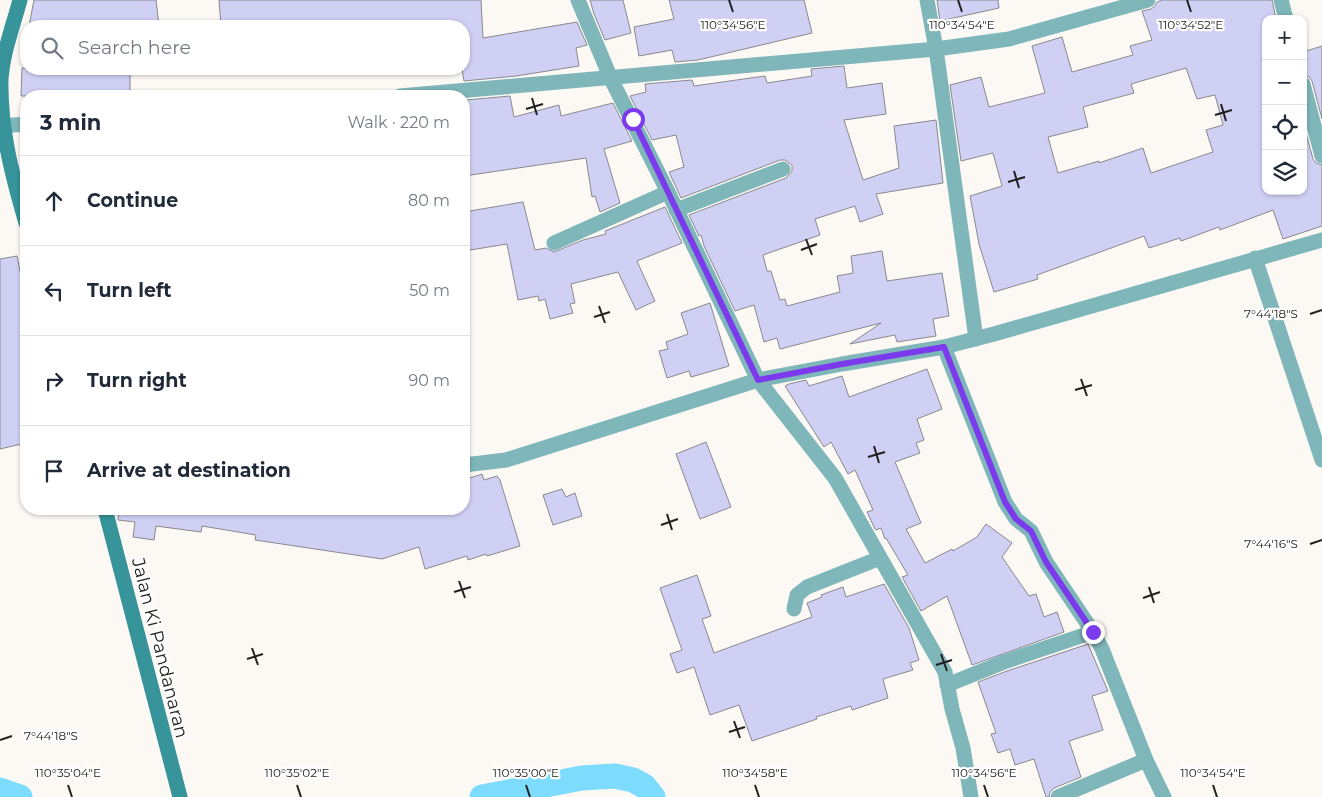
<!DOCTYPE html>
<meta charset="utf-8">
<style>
body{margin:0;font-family:Montserrat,sans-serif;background:#f6f6f7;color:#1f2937}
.controls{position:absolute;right:15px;top:15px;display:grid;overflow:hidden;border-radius:10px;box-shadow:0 1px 4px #0004}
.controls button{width:45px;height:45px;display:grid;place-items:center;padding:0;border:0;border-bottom:1px solid #e0e1e3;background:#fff;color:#1f2937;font:25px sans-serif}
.stop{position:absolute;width:15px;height:15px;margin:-11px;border:4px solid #7c3aed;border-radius:50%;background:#fff}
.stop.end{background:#7c3aed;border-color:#fff;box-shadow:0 1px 5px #0008}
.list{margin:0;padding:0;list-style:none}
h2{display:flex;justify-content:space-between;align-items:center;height:65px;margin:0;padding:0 20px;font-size:21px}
h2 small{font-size:16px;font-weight:400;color:#747a83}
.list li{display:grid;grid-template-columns:32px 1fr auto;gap:15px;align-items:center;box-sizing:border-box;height:90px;padding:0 20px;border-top:1px solid #e0e1e3}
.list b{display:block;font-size:19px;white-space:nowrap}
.list em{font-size:16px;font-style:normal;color:#747a83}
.icon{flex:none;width:28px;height:28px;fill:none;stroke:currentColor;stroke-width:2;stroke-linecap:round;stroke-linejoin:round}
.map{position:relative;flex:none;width:1322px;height:797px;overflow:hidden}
.search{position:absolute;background:#fff;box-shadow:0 1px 4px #0004;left:20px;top:20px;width:450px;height:55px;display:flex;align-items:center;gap:12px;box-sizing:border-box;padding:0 18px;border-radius:20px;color:#747a83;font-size:19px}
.panel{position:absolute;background:#fff;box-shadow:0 1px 4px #0004;left:20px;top:90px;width:450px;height:425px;border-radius:20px}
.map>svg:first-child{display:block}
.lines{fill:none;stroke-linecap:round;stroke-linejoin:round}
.canal{stroke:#7ddcfe;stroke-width:25}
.building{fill:#d0d0f5;stroke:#88888d;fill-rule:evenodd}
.minor{stroke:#7fb6b9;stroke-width:15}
.secondary{stroke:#36949a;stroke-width:15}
.route{stroke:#7c3aed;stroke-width:6}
.ticks{fill:none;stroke:#22211f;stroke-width:2}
.labels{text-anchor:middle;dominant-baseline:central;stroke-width:4.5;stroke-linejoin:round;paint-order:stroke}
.street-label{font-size:18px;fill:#22211f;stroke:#fff}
.ticks-label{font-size:12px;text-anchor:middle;fill:#22211f;stroke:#fff;stroke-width:4.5;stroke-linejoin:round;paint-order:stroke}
</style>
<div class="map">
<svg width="1322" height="797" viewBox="0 0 1322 797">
<rect width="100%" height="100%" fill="#fcf9f5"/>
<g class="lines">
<path class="canal" d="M0 790 20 797
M482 797 582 778 615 776 633 780 644 786 653 797"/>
</g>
<path class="building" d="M34 0H156L159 26H29Z
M219 0H481L483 38 577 22 587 45 576 48 579 66 516 76 464 81 462 69H464V26H221Z
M590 0H623L631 33 605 40 594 14Z
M669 0H804L812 33 698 60 675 62 672 50 639 56 634 27 674 19Z
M937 0H998L999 8 940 21Z
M1162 0H1272L1276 19H1266V191H1303V122L1313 159 1316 163 1322 165V226L1283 239 1273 210 1220 230 1219 227 1181 241 1180 238 1149 248 1144 236 1037 275 1038 279 994 292 979 244 970 196 1002 186 993 153 961 161 950 85 981 77 989 107 1045 93 1032 46 1062 37 1072 72 1133 55 1130 46 1152 40 1142 11 1151 9 1155 6 1157 2ZM1186 68 1197 99 1215 95 1223 125 1206 130 1213 152 1151 173 1143 148 1099 163V161L1058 173 1048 137 1088 127 1083 107 1134 93 1131 84Z
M1322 46V119L1312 81 1309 77 1303 75V52Z
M844 66 847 88 882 83 886 114 844 120 863 180 899 168 894 126 936 120 943 183 876 194 883 214 860 222 855 206 815 219 820 235 763 255 767 271H771L780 300 785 299 787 306 840 292 837 276 853 273 851 256 882 251 887 281 942 273 949 316 933 319 936 336 897 342 895 335 850 344 881 323 780 349 777 338 764 342 754 305 735 311 704 246 701 235 699 236 689 215 786 178 792 171V165L785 160H780L681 198 669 172 684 167 676 135 652 140 630 96 646 92 645 84 692 80 694 86 765 76 767 83 812 76 811 69Z
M22 68 90 71V69H130V96H21Z
M510 96 514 117 559 105 561 116 613 103 632 141 604 149 620 203 600 212 595 196 592 197 586 158 464 176V116L468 115 466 100Z
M523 202 535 250 546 248 554 252 583 240 606 234 605 231 665 207 682 243 637 261 655 301 636 310 618 272 571 284 575 303 570 304 573 313 550 319 545 299 539 301 538 296 518 300 507 244 464 251V212Z
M17 256 26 300V443L0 449V259Z
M710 303 729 366 691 377 689 371 667 378 659 351 668 349 666 342 688 334 681 313Z
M927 369 942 409 917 419 924 440 916 443 920 453 895 462 921 523 906 529 925 563 952 549 953 551 977 537 986 524 1012 543 1002 557 1029 596 1036 594 1044 617 1057 612 1064 632 972 665 947 596 921 611 902 577 908 575 886 538 885 539 881 528 876 530 875 529 867 512 873 510 855 470 848 474 831 442 824 447 785 386 789 384 806 380 809 386 842 376 849 397Z
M706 442 731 507 700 519 676 454Z
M482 474 484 480 497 476 500 480 520 546 487 556 486 554 468 560 467 556 425 569 419 547 382 559 255 540 256 535 202 526 201 532 156 526 154 540 133 537 135 522 118 520 119 509H464V480Z
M562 489 566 497 575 493 582 516 553 525 543 495Z
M697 575 711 616 702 619 714 653 812 617 807 603 822 597 821 595 843 587 846 597 884 584 909 628 919 660 910 663 913 670 883 679 888 698 852 710 851 706 816 717 817 719 752 741 739 705 710 715 694 667 677 673 670 654 682 650 660 588Z
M1088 644 1108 691 1092 696 1103 730 1069 741 1081 777 1054 788 1050 792 1049 797H1046L1034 759 1015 765 1010 749 998 753 991 734 996 733 978 682 1007 671Z"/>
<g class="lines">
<path class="minor" d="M578 0 611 79 668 192 758 380 835 478 945 672 952 709 963 748 971 797
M927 0 936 49 976 339
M1281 0 1286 19
M1303 84 1322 156
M400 96 936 49 1009 39 1148 0
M2 126 26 124
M676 210 783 169
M554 243 668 192
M1255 258 1322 460
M944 347 1005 502 1016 519 1031 531 1046 562 1093 632 1102 649 1146 760 1164 797
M464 465 506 460 758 380 842 364 944 347 994 334 1322 240
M794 609 797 595 807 587 880 558
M947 685 1004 662 1093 632
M1058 797 1146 760"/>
<path class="secondary" d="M20 0C13 26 3 52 1 79 0 129 12 175 26 223
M105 509 180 797"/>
</g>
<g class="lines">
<path class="route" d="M633 119 758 380 842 364 944 347 1005 502 1016 519 1031 531 1046 562 1093 632"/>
</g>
<path class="ticks" d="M729 0 733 12M958 0 962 12M1187 0 1191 12M532 98 537 115M1221 104 1226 121M526 109 543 104M1215 115 1232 110M1014 171 1019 188M1008 182 1025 177M806 239 812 255M801 250 817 244M599 306 605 323M1310 314 1322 310M594 317 610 312M1081 379 1087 396M1075 390 1092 385M874 446 879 463M868 457 885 452M667 514 672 530M661 525 678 519M1310 544 1322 540M459 581 465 598M1149 587 1154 603M454 592 471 587M1143 598 1160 592M252 648 258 665M941 654 947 671M247 659 263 654M936 665 952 660M734 721 740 738M729 732 745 727M0 740 12 736M68 785 72 797M297 785 301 797M526 785 530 797M755 785 759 797M984 785 988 797M1213 785 1217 797"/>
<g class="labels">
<g class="street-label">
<text transform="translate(160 648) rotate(76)">Jalan Ki Pandanaran</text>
</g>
</g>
<g class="ticks-label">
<text x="733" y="29">110°34'56"E</text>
<text x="962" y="29">110°34'54"E</text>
<text x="1191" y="29">110°34'52"E</text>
<text x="1271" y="318">7°44'18"S</text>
<text x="1271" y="548">7°44'16"S</text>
<text x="51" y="740">7°44'18"S</text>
<text x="68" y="777">110°35'04"E</text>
<text x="297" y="777">110°35'02"E</text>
<text x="526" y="777">110°35'00"E</text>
<text x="755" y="777">110°34'58"E</text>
<text x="984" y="777">110°34'56"E</text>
<text x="1213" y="777">110°34'54"E</text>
</g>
</svg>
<div class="controls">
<button>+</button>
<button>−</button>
<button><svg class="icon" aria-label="locate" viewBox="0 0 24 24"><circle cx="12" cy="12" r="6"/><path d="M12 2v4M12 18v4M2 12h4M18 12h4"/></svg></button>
<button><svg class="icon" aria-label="layers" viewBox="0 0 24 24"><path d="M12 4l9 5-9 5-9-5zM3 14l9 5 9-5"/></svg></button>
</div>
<div class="stop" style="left:633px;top:119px"></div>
<div class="stop end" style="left:1093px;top:632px"></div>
<div class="search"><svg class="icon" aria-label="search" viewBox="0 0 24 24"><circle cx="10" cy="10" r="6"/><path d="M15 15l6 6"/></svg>Search here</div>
<section class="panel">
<h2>3 min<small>Walk · 220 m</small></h2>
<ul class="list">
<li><svg class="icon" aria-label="ahead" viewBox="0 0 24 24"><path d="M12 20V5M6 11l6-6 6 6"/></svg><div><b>Continue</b></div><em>80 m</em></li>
<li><svg class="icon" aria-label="left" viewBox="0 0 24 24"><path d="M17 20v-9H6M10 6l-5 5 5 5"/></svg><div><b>Turn left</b></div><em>50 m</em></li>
<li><svg class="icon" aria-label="right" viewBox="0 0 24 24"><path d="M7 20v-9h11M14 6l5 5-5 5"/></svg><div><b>Turn right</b></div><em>90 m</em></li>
<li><svg class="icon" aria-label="arrive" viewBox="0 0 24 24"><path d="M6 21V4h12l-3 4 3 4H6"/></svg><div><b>Arrive at destination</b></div></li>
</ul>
</section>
</div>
